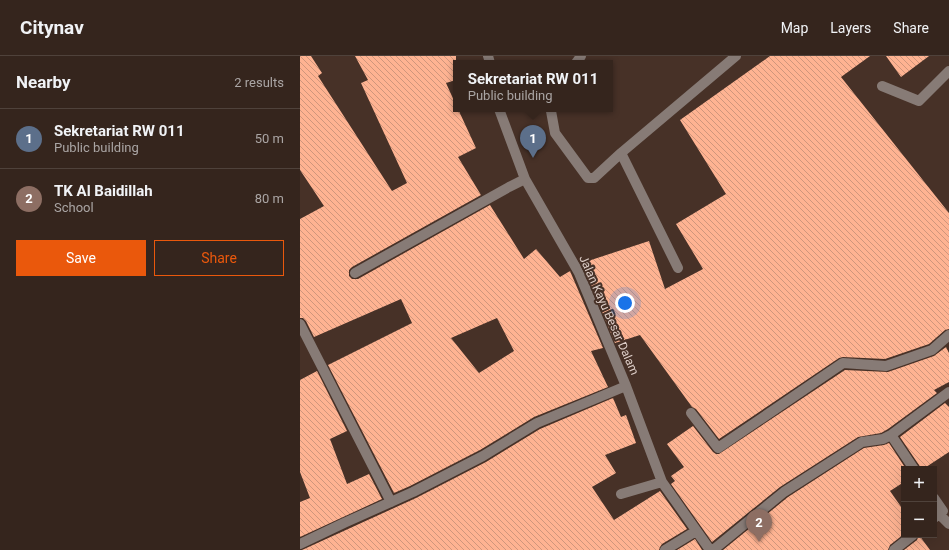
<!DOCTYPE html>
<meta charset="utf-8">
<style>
body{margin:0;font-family:Roboto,sans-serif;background:#40312a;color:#f1f3f6}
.controls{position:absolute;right:12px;bottom:12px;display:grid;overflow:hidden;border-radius:0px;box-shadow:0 4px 16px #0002}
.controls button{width:36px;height:36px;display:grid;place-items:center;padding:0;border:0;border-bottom:1px solid #4f423b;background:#35251d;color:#f1f3f6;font:20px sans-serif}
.you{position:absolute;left:325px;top:247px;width:14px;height:14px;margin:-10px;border:3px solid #fff;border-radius:50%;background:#1a73e8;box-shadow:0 0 0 6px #1a73e833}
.badge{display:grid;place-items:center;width:26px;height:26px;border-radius:50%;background:#ea580c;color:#fff;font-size:13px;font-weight:700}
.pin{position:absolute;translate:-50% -33px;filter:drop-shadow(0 1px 2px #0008)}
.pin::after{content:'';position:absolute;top:21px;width:14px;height:12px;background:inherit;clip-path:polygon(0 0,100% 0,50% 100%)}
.popup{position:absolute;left:153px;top:4px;width:160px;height:52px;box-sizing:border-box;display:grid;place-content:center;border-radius:0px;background:#35251d;filter:drop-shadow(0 1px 3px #0005);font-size:13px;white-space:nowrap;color:#aaa5a4}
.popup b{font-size:15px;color:#f1f3f6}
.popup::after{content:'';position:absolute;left:50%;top:100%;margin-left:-8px;border:8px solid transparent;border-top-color:#35251d}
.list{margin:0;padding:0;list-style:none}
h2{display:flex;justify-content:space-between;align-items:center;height:52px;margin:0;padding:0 16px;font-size:17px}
h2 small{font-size:13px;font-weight:400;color:#aaa5a4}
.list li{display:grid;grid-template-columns:26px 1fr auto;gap:12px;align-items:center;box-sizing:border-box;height:60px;padding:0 16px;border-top:1px solid #4f423b}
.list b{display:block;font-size:15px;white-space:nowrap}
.list p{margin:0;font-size:13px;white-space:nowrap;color:#aaa5a4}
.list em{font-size:13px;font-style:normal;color:#aaa5a4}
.actions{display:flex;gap:8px;padding:12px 16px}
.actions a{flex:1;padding:9px 0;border:1px solid #ea580c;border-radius:0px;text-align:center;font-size:14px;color:#ea580c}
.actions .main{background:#ea580c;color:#fff}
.map{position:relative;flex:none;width:649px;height:494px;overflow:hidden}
header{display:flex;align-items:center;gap:24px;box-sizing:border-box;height:56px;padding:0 20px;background:#35251d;border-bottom:1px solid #4f423b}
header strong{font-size:19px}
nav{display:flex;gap:22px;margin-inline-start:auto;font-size:14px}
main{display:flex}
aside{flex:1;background:#35251d}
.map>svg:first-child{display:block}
.building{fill:url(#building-back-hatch);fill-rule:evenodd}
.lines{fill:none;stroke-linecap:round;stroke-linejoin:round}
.minor{stroke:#877b76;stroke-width:10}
.labels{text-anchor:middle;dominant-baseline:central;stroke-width:4;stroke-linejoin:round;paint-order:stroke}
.street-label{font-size:12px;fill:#ddcec8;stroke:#473127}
</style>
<header>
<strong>Citynav</strong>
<nav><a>Map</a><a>Layers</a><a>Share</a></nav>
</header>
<main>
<aside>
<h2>Nearby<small>2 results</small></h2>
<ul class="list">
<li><span class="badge" style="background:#5c6f8a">1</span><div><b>Sekretariat RW 011</b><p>Public building</p></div><em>50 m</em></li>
<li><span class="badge" style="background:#8d6e63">2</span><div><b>TK Al Baidillah</b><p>School</p></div><em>80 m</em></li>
</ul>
<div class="actions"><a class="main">Save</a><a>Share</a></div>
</aside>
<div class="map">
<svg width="649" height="494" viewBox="0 0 649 494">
<defs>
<pattern id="building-back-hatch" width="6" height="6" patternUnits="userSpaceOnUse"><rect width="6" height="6" fill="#feb392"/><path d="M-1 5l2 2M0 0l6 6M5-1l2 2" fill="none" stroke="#cf967c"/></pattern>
</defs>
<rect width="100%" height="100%" fill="#473127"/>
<path class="building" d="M0 0H11L22 17 18 20 92 135 107 127 61 27 68 24 55 0H156V24L146 27 156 49V53H158L176 92 158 101 181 139 52 211 49 214V220L52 223H58L190 149 224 203 236 193 260 221 270 215 303 292 291 295 308 331 234 361 180 394 110 430 94 437 28 309 112 267 101 243 14 281 6 265 3 262H0V163L24 150 0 114ZM197 262 214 295 179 317 151 282Z
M470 0H570L541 21 649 157V273L645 274 629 288 585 303 543 301 539 302 419 383 396 353 392 351 340 279 315 287 285 214 282 209 285 206 349 185 365 233 403 213 376 168 426 138 380 64Z
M586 0H629L601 21Z
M646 291 649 297V326L634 334 637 337 588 373 581 377 558 381 480 431 412 486 371 428 375 425 371 420 384 411 367 388 393 370 413 396 416 398H419L545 314 588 316 634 300Z
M17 315 47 375 30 383 47 428 69 418 82 443 0 481V446L10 442 0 416V324Z
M313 342 321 361 326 359 336 387 305 399 316 417 292 431 314 464 360 435 387 473 362 488 360 491 359 494H2L116 442 186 406 240 373Z
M645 347 649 351V396L623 413H620L619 409 600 381Z
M589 387 606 413H604V426L590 435 604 455V478L590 489 588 494H423L488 441 564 392 584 389Z
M619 479 630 494H604L617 484Z
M395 483 402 494H377Z"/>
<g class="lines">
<path class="minor" d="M188 0 190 7
M276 7 281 0
M582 30 619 45 649 15
M199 53 225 123 279 217 326 330 362 426 410 494
M252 53 251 55 255 77 288 122H294L321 97 436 0
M321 97 378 212
M55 217 209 131 225 123
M0 268 91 446
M391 357 418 392 543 307 586 310 632 294 649 279
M591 379 614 413
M321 438 362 426
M634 442 643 455 634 462
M639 458 649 468
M0 488 44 467 113 436 183 400 237 367 326 330
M365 494 396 475
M413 494 484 436 562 386 583 383 591 379 649 336
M594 494 613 479"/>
</g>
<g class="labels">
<g class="street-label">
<text transform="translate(309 259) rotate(66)">Jalan Kayu Besar Dalam</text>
</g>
</g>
</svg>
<div class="controls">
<button>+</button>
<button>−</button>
</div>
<div class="you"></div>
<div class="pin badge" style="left:233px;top:102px;background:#5c6f8a">1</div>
<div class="popup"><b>Sekretariat RW 011</b>Public building</div>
<div class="pin badge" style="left:459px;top:486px;background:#8d6e63">2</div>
</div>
</main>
